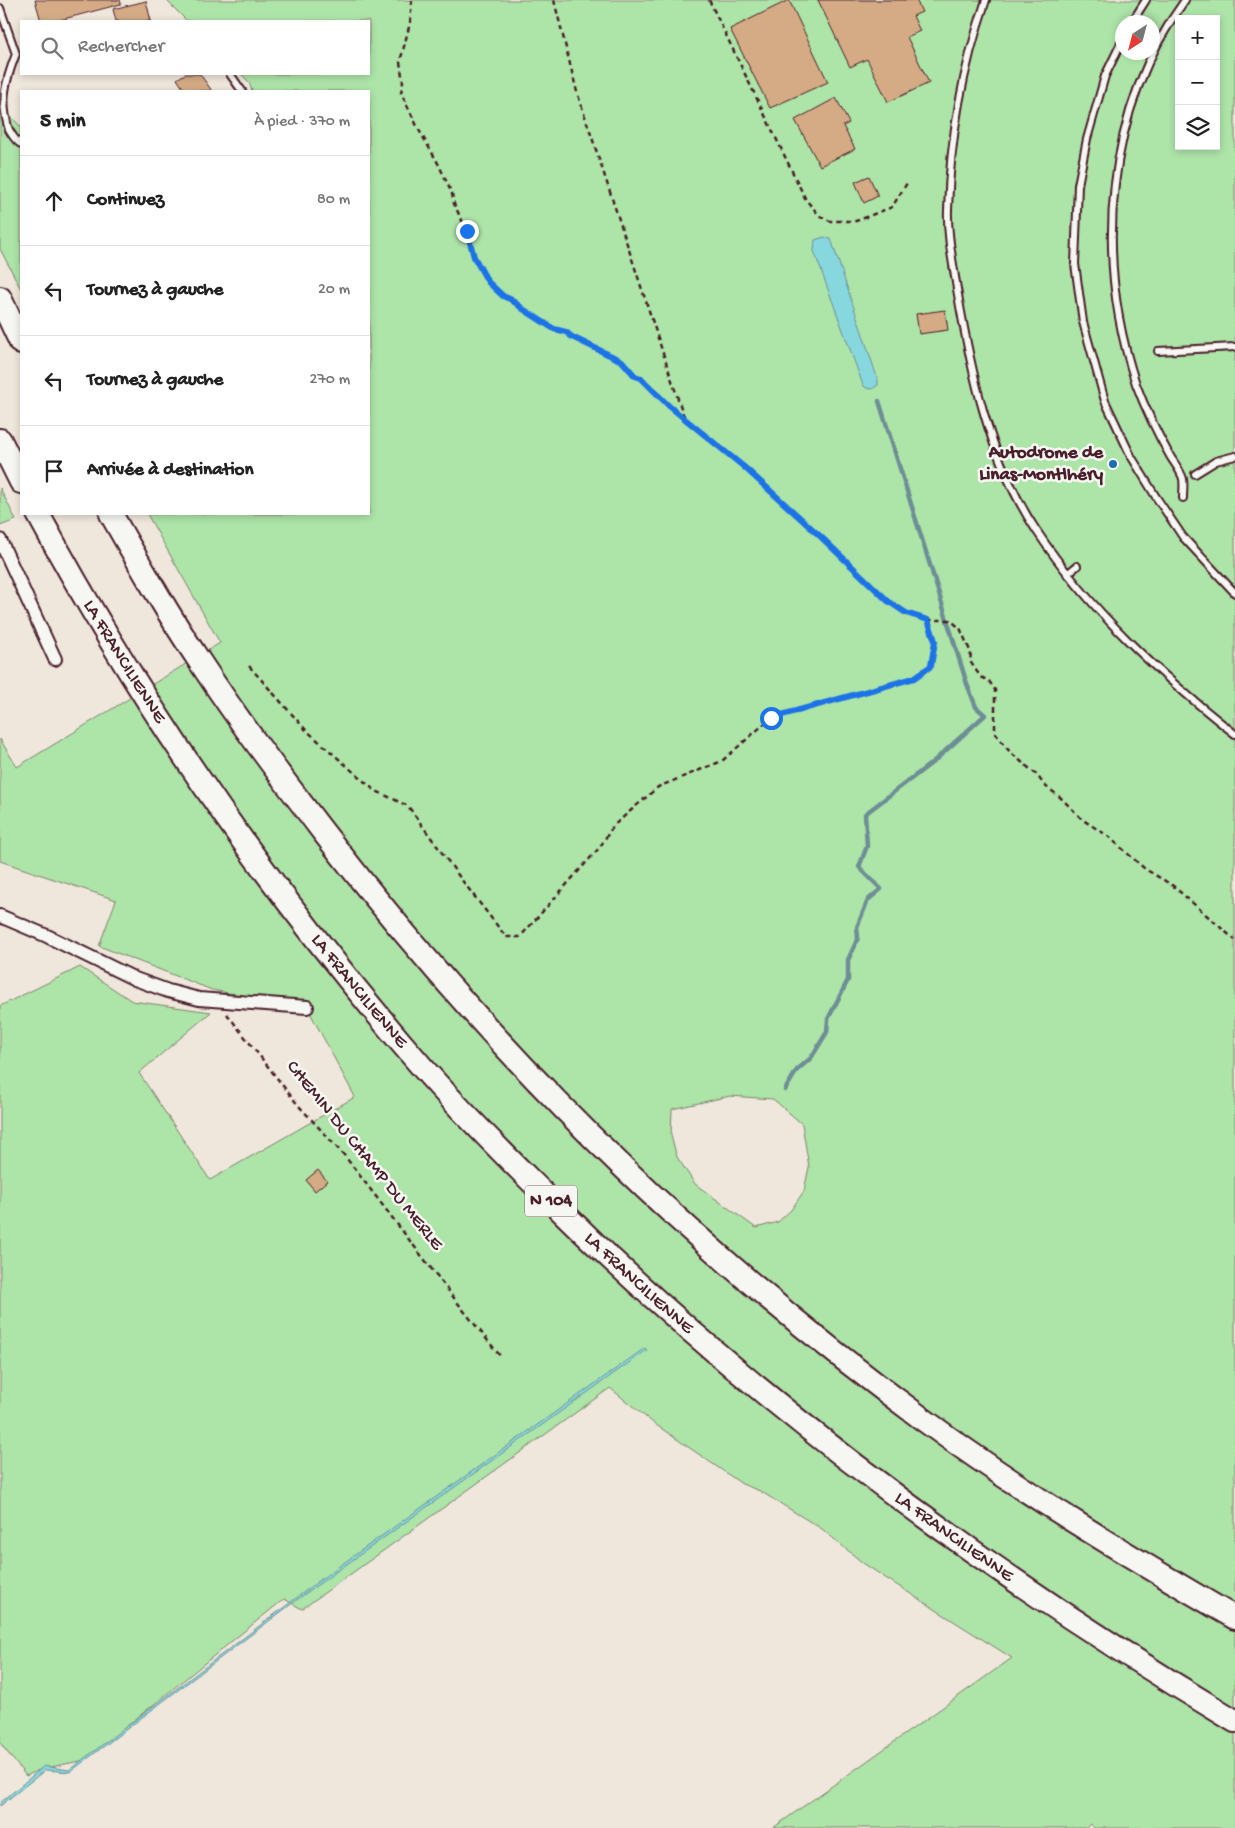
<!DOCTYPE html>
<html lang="fr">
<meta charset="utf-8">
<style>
body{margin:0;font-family:"Gochi Hand",sans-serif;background:#f6f6f6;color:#222}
.controls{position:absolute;right:15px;top:15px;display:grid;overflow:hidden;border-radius:0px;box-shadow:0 2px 8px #0003}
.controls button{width:45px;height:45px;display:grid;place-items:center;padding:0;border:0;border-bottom:1px solid #e0e0e0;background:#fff;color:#222;font:25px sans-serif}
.compass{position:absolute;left:1115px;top:15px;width:45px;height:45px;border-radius:50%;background:#fff;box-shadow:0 2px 8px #0003;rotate:216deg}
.stop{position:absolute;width:15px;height:15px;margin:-11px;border:4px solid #1a73e8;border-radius:50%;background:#fff}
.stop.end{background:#1a73e8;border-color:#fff;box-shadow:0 1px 5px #0008}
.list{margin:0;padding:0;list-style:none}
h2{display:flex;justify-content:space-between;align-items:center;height:65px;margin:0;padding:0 20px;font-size:21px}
h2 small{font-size:16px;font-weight:400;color:#767676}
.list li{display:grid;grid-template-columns:32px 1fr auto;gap:15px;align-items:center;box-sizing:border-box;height:90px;padding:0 20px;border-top:1px solid #e0e0e0}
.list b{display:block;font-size:19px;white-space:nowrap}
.list em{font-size:16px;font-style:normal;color:#767676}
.icon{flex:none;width:28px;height:28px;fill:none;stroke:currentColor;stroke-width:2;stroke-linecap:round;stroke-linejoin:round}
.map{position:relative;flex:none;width:1235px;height:1828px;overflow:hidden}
.search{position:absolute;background:#fff;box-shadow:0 2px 8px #0003;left:20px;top:20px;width:350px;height:55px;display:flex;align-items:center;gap:12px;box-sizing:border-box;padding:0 18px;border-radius:0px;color:#767676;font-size:19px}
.panel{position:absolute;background:#fff;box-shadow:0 2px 8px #0003;left:20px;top:90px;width:350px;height:425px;border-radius:0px}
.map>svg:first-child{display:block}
.green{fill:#ade4a8;stroke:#7c826a;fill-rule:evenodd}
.water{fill:#86d8de;stroke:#6e8e96}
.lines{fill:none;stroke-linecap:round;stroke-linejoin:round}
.stream{stroke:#6e8e96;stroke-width:4.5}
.building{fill:#d4ab85;stroke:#4a1f2b}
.lane-casing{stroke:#4a1f2b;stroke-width:10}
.street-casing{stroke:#4a1f2b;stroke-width:16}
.highway-casing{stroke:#4a1f2b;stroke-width:26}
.path{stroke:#4a1f2b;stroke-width:2.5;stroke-dasharray:5 4;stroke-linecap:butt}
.lane{stroke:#f6f6f2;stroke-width:6}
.street{stroke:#f6f6f2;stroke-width:12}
.highway{stroke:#f6f6f2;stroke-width:22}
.route{stroke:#1a73e8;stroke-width:6}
.poi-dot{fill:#1f6fb2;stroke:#f6f6f2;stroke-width:2}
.labels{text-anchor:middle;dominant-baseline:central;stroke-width:5;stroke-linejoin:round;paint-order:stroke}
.shield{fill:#f6f6f2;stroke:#7e6067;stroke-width:1}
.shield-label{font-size:18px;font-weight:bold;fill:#4a1f2b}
.poi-label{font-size:19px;font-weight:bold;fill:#4a1f2b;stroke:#f6f6f2;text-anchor:end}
.street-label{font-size:19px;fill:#4a1f2b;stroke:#f6f6f2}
</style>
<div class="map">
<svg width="1235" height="1828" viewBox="0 0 1235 1828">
<rect width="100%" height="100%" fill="#efe7dc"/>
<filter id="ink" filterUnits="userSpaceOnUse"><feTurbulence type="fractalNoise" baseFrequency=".02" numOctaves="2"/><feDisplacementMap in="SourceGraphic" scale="10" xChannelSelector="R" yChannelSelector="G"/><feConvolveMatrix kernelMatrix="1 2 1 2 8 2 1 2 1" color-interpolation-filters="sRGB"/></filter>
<g filter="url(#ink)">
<path class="green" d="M166 0H1235V1828H1094L1090 1824 1086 1828H773L1012 1658 884 1577 863 1563 822 1529 760 1491 742 1484 652 1422 610 1388 302 1609 284 1599 85 1760 41 1769 26 1776 0 1743V1006L80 967 132 1001 211 1012 139 1073 210 1180 355 1097 307 1007 212 990 99 946 116 900 0 861V739L17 767 220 643 147 514H369V91H252L249 82 241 74H369V21H187ZM1179 19H1216V146H1179ZM1122 22H1152V52H1122ZM730 1096 773 1099 802 1124 809 1167 804 1191 791 1210 778 1222 756 1228 695 1184 677 1157 671 1136 672 1109Z
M0 105 21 127V289L0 249Z
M0 488 16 520 0 526Z"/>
<path class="water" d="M824 237 831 239 878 380V385L872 389 866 388 863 385 814 251 815 240Z
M645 1348 647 1350 302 1596 70 1772 45 1770 0 1806V1803L44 1766 69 1770 324 1577Z"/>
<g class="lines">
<path class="stream" d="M785 1090 797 1070 811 1058 827 1032 828 1019 848 980V960L858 938 857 927 868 900 881 889 859 867 867 846 865 814 933 762 985 715 976 707 967 684 879 401"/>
</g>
<path class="building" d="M35 0H120L121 4 56 21H41Z
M789 0 828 82 770 108 730 29Z
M818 0H916L922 12 913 16 920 31 907 37 929 83 888 102 867 59 850 67Z
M146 1 151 21H116L113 9Z
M185 74H200L212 91H185L177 79Z
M836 98 849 123 843 126 855 149 820 166 795 120Z
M869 176 878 196 864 203 855 182Z
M945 310 948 330 919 334 916 314Z
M318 1170 327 1181 315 1191 306 1180Z"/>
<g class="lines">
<g class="lane-casing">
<path id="lane" d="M986 0C963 67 950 139 948 210 947 236 953 263 957 289 971 372 989 459 1036 530 1089 610 1160 675 1235 734
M0 8 16 54C5 82 0 101 9 130 13 136 15 141 21 144
M1132 22 1146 0
M1122 41 1105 76 1087 139 1078 185 1075 264 1083 322 1105 401 1131 456 1156 497 1183 537 1235 593
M230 74 242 91
M1158 351 1235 347
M1195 474 1216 461 1235 456
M1183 498C1183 492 1184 485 1183 479 1181 471 1174 463 1170 456 1157 433 1145 408 1136 384 1094 257 1105 110 1185 0
M1067 574 1077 566"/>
</g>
<g class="street-casing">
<path id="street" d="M0 540 55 659
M0 916 47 936 135 979 168 991 199 999 307 1007"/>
</g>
<g class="highway-casing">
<g id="highway">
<path d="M0 298 21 343"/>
<path d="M0 440 21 482"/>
<path id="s1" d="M38 514C145 712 274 897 422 1067 462 1113 505 1155 548 1198 753 1402 987 1573 1235 1721"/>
<path d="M111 514C140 565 169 616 202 665 240 723 282 778 324 833 496 1056 697 1254 924 1420 1023 1493 1129 1556 1235 1618"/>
</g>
</g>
<path class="path" d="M412 0 410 23 400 62 403 82 401 93 419 130 439 165 452 194 454 204 467 231 474 257 488 282 503 296 554 329 566 332 572 337 622 361 635 376 641 378 669 406 744 467 820 536 888 601 906 613 928 620H950L960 628 971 653 970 661 975 669 981 677 989 681 995 690V733L1010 752 1037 775 1044 785 1060 797 1083 820 1108 836 1145 869 1172 885 1235 940
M554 0 577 92 684 417
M709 0 806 200 820 216 830 221H856L892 207 907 183
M249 666 306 730 374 790 408 806 461 879 506 937H520L600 847 613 826 658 787 722 761 771 718 914 678 931 666 935 641 928 620
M227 1014 298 1105 344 1155 464 1311 501 1357"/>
<use href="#lane" class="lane"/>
<use href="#street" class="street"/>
<use href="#highway" class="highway"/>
</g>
</g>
<g class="lines" filter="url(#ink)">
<path class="route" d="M467 231 474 257 488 282 503 296 512 300 523 309 554 329 566 332 572 337 622 361 635 376 641 378 669 406 744 467 820 536 888 601 906 613 928 620 935 641 931 666 914 678 771 718"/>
</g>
<circle class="poi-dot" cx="1113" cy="464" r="5"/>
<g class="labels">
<rect class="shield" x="525" y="1185.5" width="52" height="31" rx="4"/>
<g class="shield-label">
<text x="551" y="1201">N 104</text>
</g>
<g class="poi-label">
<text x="1103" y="453">Autodrome de<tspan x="1103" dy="22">Linas-Montlhéry</tspan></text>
</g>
<g class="street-label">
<text stroke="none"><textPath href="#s1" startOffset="171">LA FRANCILIENNE</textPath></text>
<text stroke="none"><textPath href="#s1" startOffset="576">LA FRANCILIENNE</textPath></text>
<text transform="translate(364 1156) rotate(51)">CHEMIN DU CHAMP DU MERLE</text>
<text stroke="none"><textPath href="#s1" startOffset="981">LA FRANCILIENNE</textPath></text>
<text stroke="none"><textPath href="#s1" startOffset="1386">LA FRANCILIENNE</textPath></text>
</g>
</g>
</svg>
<div class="controls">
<button>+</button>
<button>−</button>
<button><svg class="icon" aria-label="layers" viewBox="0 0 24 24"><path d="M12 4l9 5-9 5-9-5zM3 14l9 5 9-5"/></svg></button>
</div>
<svg class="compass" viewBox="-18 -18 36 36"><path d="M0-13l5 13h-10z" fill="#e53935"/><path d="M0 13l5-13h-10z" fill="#767676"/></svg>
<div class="stop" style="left:771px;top:718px"></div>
<div class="stop end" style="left:467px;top:231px"></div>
<div class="search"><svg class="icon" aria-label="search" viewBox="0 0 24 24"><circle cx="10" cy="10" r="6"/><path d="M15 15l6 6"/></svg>Rechercher</div>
<section class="panel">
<h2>5 min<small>À pied · 370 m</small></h2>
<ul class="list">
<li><svg class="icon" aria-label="ahead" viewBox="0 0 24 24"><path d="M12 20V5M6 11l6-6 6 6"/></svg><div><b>Continuez</b></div><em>80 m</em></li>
<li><svg class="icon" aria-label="left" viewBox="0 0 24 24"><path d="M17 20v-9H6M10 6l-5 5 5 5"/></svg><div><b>Tournez à gauche</b></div><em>20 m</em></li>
<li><svg class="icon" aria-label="left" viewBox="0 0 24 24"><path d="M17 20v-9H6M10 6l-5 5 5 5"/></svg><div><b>Tournez à gauche</b></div><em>270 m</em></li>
<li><svg class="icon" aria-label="arrive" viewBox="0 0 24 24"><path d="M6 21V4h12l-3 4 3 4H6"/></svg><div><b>Arrivée à destination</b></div></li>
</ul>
</section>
</div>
